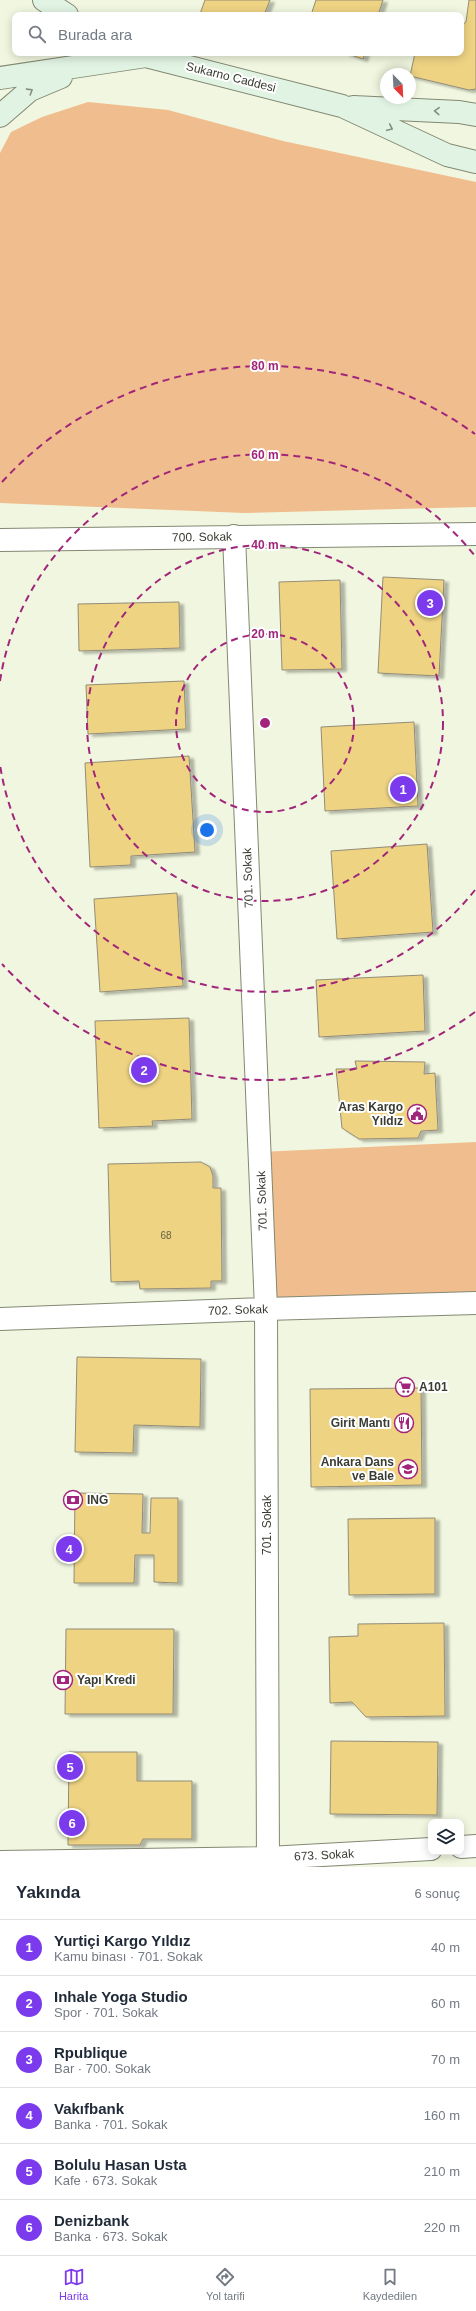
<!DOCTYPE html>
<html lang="tr">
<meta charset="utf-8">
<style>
body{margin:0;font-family:Helvetica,sans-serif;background:#f6f6f7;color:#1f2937}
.controls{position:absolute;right:12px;bottom:12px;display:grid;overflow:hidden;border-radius:8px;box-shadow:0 2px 10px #0003}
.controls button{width:36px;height:36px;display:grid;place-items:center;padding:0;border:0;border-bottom:1px solid #e0e1e3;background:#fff;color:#1f2937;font:20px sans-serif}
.compass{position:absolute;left:380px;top:68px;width:36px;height:36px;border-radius:50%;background:#fff;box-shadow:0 2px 10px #0003;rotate:156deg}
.you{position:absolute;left:207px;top:830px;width:14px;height:14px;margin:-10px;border:3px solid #fff;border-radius:50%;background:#1a73e8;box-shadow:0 0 0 6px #1a73e833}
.badge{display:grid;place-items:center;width:26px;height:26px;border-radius:50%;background:#7c3aed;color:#fff;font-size:13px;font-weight:700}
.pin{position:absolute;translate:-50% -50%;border:2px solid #fff;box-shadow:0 1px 4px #0006}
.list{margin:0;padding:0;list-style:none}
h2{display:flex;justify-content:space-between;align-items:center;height:52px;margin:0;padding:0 16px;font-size:17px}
h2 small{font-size:13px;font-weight:400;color:#747a83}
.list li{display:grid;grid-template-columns:26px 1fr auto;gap:12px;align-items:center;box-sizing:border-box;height:56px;padding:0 16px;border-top:1px solid #e0e1e3}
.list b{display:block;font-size:15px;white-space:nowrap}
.list p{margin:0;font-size:13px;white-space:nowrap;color:#747a83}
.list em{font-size:13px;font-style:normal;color:#747a83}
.icon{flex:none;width:22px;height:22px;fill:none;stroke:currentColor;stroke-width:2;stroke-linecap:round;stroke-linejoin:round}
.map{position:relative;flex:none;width:476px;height:1867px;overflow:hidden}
.search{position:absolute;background:#fff;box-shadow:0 2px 10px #0003;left:12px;right:12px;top:12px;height:44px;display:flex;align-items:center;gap:10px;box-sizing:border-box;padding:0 14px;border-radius:8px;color:#747a83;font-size:15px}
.sheet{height:388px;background:#fff}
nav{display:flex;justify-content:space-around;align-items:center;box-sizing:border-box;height:56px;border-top:1px solid #e0e1e3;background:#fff;font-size:11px;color:#747a83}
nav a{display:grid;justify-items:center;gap:2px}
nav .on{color:#7c3aed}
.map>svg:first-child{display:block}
.green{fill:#f0bd8e}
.building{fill:#eed383;stroke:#938c78;filter:url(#shadow)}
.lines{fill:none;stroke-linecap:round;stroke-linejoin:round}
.street-casing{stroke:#838873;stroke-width:24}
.secondary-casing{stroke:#838873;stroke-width:24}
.street{stroke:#fff;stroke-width:22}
.secondary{stroke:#e1f3e2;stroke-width:22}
.oneway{stroke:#858e82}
.ring{fill:none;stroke:#a1267b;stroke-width:2;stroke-dasharray:7 5}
.labels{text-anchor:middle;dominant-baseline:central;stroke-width:4;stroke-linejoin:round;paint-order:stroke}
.number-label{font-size:10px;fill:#666247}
.street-label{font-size:12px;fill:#393c33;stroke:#fff}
.poi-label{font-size:12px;font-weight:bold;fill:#393c33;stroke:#fff;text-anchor:end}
.centre{fill:#a1267b;stroke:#fff;stroke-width:2}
.ring-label{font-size:12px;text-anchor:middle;font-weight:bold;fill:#a1267b;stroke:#fff;stroke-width:4;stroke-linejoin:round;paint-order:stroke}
</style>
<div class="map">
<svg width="476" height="1867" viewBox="0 0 476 1867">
<defs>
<filter id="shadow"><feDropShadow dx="4.5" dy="2.5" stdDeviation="1" flood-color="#0004"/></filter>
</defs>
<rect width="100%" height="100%" fill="#f0f6df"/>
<path class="green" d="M88 102 168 110 283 141 476 182V507L244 513 0 503V153L11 132 42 117Z
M476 1142V1303L266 1309 260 1152Z"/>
<path class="building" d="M205 0H270L264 15H203L200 14Z
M316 0H383L378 15H311Z
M469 0H476V89L469 90 410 76 415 53H461V26L466 22Z
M345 53H365L363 59Z
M383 577 444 580 439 676 378 673Z
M340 580 342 669 282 670 279 582Z
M179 602 180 648 79 651 78 604Z
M184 681 186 729 88 734 86 685Z
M414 722 418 806 325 811 321 727Z
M189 756 195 852 131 856V865L90 867 85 763Z
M427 844 433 932 337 939 331 851Z
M177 893 183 986 100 992 94 899Z
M423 975 425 1031 319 1037 316 980Z
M189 1018 192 1119 152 1121 153 1126 99 1128 95 1021Z
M355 1061 425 1062 424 1074 435 1073 438 1130 421 1131 418 1138 359 1139 342 1128 336 1069H357Z
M201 1162 210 1167 213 1176V1188H221L222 1281H211V1288L140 1289 139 1281 111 1282 108 1164Z
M77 1357 201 1359 200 1427 134 1425 133 1453 75 1452Z
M421 1388 422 1485 311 1487 310 1389Z
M75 1493 143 1494 142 1533H150L151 1498H178V1583L154 1582V1555H135L134 1583H74Z
M435 1518V1594L349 1595 348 1519Z
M444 1623 445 1716 366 1717 352 1702 330 1703 329 1637 358 1636V1624Z
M66 1629H174L173 1714H65Z
M331 1741 438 1742 437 1815 330 1814Z
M69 1752H137V1781H192V1839H143L140 1845H68Z"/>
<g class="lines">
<g class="street-casing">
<path id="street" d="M234 536 266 1309 268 1867
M0 540 476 534
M0 1319 266 1309 476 1303
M461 1847 476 1846
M0 1862 268 1858 431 1849"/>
</g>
<g class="secondary-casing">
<path id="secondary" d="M44 0 67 15
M0 78 146 56 342 106 447 155 476 162
M353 107 459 112 476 115
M0 116 30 90 61 77"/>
</g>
<use href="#street" class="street"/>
<use href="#secondary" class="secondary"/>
</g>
<defs><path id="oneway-chevron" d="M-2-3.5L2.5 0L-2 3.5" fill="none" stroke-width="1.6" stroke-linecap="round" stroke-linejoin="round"/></defs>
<g class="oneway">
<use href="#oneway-chevron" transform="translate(30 91) rotate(-32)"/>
<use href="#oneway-chevron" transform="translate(437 111) rotate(-177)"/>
<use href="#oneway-chevron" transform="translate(390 128) rotate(25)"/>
</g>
<g class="ring">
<circle cx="265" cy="723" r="89"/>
<circle cx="265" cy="723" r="178"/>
<path d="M475 890A268 268 0 0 1 0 765M0 681A268 268 0 0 1 475 556"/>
<path d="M475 1012A357 357 0 0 1 2 964M2 482A357 357 0 0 1 475 434"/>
</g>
<defs>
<g id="civic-ring" transform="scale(1)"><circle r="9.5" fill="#fff" stroke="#a1267b" stroke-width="1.5"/><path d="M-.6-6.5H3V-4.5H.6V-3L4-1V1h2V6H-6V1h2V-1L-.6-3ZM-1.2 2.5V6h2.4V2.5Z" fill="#a1267b"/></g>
<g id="supermarket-ring" transform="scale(1)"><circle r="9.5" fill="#fff" stroke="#a1267b" stroke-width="1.5"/><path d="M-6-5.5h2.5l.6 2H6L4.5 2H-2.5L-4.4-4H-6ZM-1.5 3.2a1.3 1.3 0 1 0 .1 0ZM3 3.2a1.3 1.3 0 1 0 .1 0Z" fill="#a1267b"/></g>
<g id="restaurant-ring" transform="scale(1)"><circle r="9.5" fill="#fff" stroke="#a1267b" stroke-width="1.5"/><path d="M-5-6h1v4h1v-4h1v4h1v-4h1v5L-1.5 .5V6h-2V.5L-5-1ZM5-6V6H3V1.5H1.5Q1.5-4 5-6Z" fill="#a1267b"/></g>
<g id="school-ring" transform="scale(1)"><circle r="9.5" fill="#fff" stroke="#a1267b" stroke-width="1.5"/><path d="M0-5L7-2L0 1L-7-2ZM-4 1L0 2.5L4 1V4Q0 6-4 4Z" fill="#a1267b"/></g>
<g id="bank-ring" transform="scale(1)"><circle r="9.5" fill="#fff" stroke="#a1267b" stroke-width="1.5"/><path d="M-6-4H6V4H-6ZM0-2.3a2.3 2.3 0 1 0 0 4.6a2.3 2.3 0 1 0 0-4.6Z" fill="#a1267b"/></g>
</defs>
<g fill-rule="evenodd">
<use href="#civic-ring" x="417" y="1114"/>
<use href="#supermarket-ring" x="405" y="1387"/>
<use href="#restaurant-ring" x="404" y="1423"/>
<use href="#school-ring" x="408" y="1469"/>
<use href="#bank-ring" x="73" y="1500"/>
<use href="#bank-ring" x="63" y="1680"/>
</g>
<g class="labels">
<g class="number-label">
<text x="166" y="1235">68</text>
</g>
<g class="street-label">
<text transform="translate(231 77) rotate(14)">Sukarno Caddesi</text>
<text transform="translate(202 537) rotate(-1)">700. Sokak</text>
<text transform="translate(248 878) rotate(-92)">701. Sokak</text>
<text transform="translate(262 1201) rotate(-92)">701. Sokak</text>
<text transform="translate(238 1310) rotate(-2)">702. Sokak</text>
<text transform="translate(267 1525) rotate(-90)">701. Sokak</text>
<text transform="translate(324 1855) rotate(-3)">673. Sokak</text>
</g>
<g class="poi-label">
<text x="403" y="1107">Aras Kargo<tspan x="403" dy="14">Yıldız</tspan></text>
<text x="419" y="1387" text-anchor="start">A101</text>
<text x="390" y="1423">Girit Mantı</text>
<text x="394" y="1462">Ankara Dans<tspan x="394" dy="14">ve Bale</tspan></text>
<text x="87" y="1500" text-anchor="start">ING</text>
<text x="77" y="1680" text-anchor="start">Yapı Kredi</text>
</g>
</g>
<circle cx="265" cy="723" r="6" class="centre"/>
<g class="ring-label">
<text x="265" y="370">80 m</text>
<text x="265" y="459">60 m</text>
<text x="265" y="549">40 m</text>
<text x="265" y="638">20 m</text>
</g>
</svg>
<div class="controls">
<button><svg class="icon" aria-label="layers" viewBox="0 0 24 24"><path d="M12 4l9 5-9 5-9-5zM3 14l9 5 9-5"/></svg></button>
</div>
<svg class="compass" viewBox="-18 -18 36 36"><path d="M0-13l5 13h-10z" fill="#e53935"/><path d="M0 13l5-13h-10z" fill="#747a83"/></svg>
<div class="you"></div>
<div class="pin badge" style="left:403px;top:789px">1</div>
<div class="pin badge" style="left:144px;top:1070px">2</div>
<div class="pin badge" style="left:430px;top:603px">3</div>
<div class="pin badge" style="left:69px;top:1549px">4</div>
<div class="pin badge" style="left:70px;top:1767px">5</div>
<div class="pin badge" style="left:72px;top:1823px">6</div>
<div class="search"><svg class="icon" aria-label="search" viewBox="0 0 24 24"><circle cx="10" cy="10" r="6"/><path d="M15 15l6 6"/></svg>Burada ara</div>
</div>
<section class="sheet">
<h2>Yakında<small>6 sonuç</small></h2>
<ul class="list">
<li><span class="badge">1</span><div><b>Yurtiçi Kargo Yıldız</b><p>Kamu binası · 701. Sokak</p></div><em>40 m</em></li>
<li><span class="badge">2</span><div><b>Inhale Yoga Studio</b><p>Spor · 701. Sokak</p></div><em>60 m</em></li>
<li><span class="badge">3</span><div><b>Rpublique</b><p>Bar · 700. Sokak</p></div><em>70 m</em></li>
<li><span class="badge">4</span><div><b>Vakıfbank</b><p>Banka · 701. Sokak</p></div><em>160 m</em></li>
<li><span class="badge">5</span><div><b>Bolulu Hasan Usta</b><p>Kafe · 673. Sokak</p></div><em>210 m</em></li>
<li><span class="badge">6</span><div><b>Denizbank</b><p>Banka · 673. Sokak</p></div><em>220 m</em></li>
</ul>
</section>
<nav>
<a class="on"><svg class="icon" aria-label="map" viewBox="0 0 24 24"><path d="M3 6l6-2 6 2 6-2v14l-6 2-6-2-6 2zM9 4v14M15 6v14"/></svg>Harita</a>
<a><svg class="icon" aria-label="directions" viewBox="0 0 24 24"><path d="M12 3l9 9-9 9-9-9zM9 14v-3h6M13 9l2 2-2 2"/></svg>Yol tarifi</a>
<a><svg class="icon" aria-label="saved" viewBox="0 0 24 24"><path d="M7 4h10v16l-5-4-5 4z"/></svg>Kaydedilen</a>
</nav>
